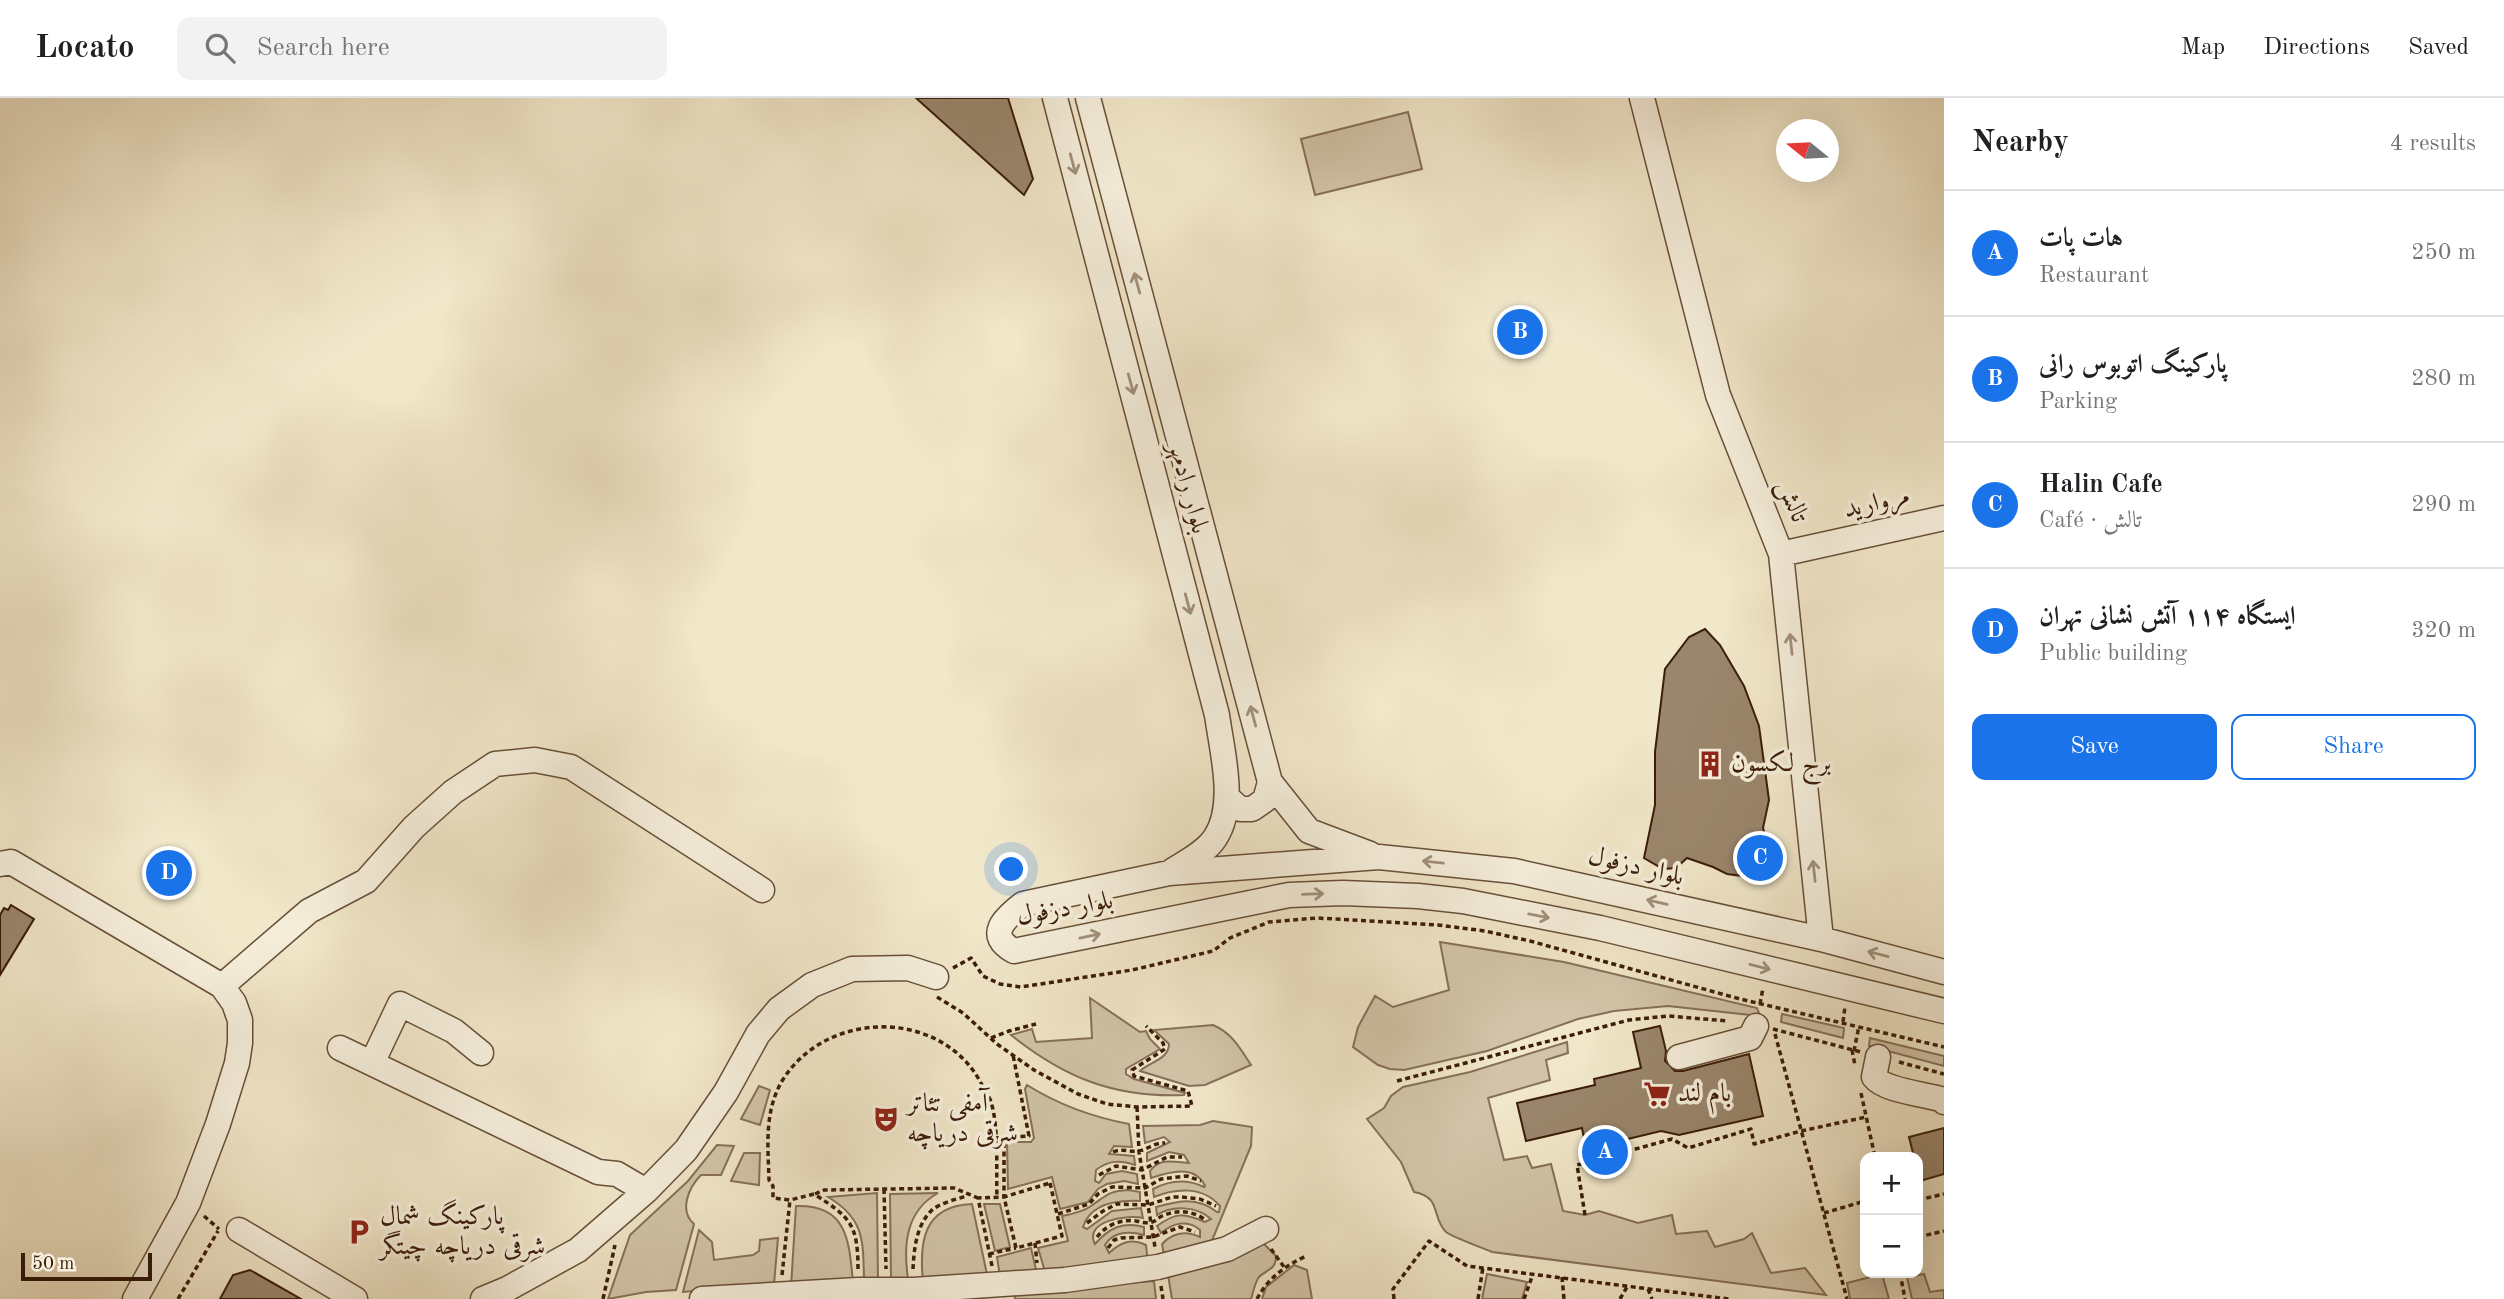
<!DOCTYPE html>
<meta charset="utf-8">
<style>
body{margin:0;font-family:"Old Standard TT",Amiri,serif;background:#f2f2f2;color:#202124}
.controls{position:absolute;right:21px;bottom:21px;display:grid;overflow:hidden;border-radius:14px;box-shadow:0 7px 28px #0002}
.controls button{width:63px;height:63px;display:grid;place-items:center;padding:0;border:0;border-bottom:2px solid #e0e0e0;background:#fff;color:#202124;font:35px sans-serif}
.compass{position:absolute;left:1776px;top:21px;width:63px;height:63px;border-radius:50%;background:#fff;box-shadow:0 7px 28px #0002;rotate:288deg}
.scale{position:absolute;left:21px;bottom:18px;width:131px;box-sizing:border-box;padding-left:7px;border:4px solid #3b1c07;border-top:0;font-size:19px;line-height:24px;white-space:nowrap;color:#3b1c07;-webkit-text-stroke:5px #f6efdc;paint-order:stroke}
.you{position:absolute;left:1012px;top:772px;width:24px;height:24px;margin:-18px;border:5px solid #fff;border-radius:50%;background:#1a73e8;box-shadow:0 0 0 10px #1a73e833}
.badge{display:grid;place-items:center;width:46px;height:46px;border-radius:50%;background:#1a73e8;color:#fff;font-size:23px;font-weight:700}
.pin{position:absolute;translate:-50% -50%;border:4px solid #fff;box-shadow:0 2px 7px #0006}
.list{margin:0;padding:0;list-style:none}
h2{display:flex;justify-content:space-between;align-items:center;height:91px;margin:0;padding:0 28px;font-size:30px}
h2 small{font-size:23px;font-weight:400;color:#757577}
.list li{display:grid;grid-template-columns:46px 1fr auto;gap:21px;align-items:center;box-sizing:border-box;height:126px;padding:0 28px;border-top:2px solid #e0e0e0}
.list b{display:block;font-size:26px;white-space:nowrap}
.list p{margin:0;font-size:23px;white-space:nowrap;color:#757577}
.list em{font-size:23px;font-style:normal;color:#757577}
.actions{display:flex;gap:14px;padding:21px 28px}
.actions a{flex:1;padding:16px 0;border:2px solid #1a73e8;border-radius:14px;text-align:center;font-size:24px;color:#1a73e8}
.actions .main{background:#1a73e8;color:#fff}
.icon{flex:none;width:38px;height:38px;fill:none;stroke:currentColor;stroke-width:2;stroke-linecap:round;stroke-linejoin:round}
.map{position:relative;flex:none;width:1944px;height:1201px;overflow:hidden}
header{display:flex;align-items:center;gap:42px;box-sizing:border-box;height:98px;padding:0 35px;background:#fff;border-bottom:2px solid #e0e0e0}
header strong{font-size:33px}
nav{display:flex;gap:38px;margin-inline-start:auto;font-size:24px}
.search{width:490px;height:63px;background:#f2f2f2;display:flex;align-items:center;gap:18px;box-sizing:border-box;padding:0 24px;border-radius:14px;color:#757577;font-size:26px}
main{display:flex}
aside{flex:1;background:#fff}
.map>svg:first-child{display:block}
.green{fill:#d2c4a8;stroke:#867058;stroke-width:2}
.building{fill:#9a866c;stroke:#3b1c07;stroke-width:2}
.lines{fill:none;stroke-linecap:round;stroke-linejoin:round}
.minor-casing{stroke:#684f38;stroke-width:27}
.path{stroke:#3b1c07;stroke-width:3.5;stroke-dasharray:5 3.5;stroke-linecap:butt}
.minor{stroke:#f6efdc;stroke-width:24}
.oneway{stroke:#a2907c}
.labels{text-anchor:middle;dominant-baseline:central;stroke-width:7;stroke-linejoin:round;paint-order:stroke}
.street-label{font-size:26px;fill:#3b1c07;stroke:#f6efdc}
.poi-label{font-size:26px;fill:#3b1c07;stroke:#f6efdc;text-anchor:start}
</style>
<header>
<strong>Locato</strong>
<div class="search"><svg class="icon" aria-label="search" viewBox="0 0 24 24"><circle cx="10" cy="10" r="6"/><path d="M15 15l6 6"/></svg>Search here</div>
<nav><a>Map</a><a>Directions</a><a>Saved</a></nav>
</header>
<main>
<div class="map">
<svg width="1944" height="1201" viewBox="0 0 1944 1201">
<rect width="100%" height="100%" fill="#f1e7c9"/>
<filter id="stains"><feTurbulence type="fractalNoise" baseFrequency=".00286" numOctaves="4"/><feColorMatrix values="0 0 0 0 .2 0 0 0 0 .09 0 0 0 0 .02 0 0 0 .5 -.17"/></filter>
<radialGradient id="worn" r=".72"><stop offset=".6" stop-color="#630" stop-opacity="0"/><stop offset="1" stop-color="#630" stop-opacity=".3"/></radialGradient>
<path class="green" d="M1408 14 1422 71 1315 97 1301 41Z
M1440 844 1564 864 1757 910 1760 918 1668 908 1614 913 1578 921 1487 953 1404 972 1390 971 1378 967 1353 949 1358 929 1375 898 1393 909 1449 892Z
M1090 900 1140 934 1146 933 1150 941 1160 951 1126 971V976L1134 981 1185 995 1184 997C1115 1000 1065 980 1011 937L1032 931 1036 944 1092 940Z
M1782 916 1844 930 1843 940 1781 924Z
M1213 927C1232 935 1240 950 1251 967L1205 987 1189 988 1140 973C1150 964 1169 961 1169 946L1154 932Z
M1870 940 1944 958V968L1869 948Z
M1567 944 1568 955 1546 962 1550 982 1488 1000 1504 1062 1527 1058 1532 1070 1551 1066 1563 1113 1585 1117 1599 1113 1638 1125 1672 1117 1676 1136 1707 1133 1715 1149 1744 1141 1752 1135 1771 1175 1805 1170 1826 1197 1492 1154C1483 1150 1452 1139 1446 1134 1431 1119 1442 1099 1414 1094L1401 1064 1367 1021 1384 1010 1391 998 1403 989 1470 974Z
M1027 987C1059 1007 1092 1019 1129 1026L1132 1049 1114 1048 1109 1056 1134 1058 1135 1067C1120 1062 1109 1062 1096 1072L1095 1083 1099 1085 1106 1076 1122 1073 1137 1076 1138 1086 1124 1083 1107 1086 1098 1091 1088 1104 1060 1111 1052 1079 1008 1091 1007 1044H1031L1034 1040 1025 991Z
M759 988 770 992 760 1027 741 1021Z
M1213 1023 1252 1029 1251 1048 1211 1145 1165 1162 1162 1146C1173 1134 1185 1132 1200 1139V1132C1188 1121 1173 1125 1161 1135L1157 1128C1176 1114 1184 1115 1205 1124L1211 1121C1197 1108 1172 1107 1157 1117L1156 1109C1178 1103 1197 1098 1217 1114H1219L1220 1108C1203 1088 1176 1090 1154 1099L1153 1091C1170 1082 1186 1080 1204 1089L1205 1088C1195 1066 1169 1074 1151 1080L1150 1073C1160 1059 1175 1064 1189 1065L1184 1057 1169 1054 1147 1063V1055L1170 1044 1164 1039 1145 1045 1143 1028 1200 1027Z
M717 1047 734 1048 721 1077H701C688 1090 679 1113 694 1126L676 1192 646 1194 608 1201 630 1137 688 1083Z
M744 1055H760L759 1087 731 1083Z
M1128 1092 1140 1094V1103C1119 1102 1091 1104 1083 1129L1087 1131 1112 1113 1141 1110 1143 1120C1128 1116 1083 1123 1095 1146 1109 1130 1123 1123 1144 1129V1137C1130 1133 1113 1133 1105 1147L1109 1155C1121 1144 1131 1140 1146 1147L1148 1166 1046 1177 1038 1150 1068 1143 1062 1118C1072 1116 1083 1114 1091 1108 1106 1098 1108 1093 1128 1092Z
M877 1095 878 1183 864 1182C863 1143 865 1121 828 1099Z
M938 1095C906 1113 903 1146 908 1181L891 1183 890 1096Z
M972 1106 988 1181 923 1184C919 1144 923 1108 972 1106Z
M984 1106H1000L1010 1149 995 1153Z
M796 1108C848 1106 849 1144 853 1184L791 1189Z
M699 1132 712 1144 714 1162 753 1157 759 1153 760 1142 778 1140 774 1186 683 1194Z
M1260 1142 1276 1158C1276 1172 1267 1171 1259 1179 1255 1184 1253 1195 1251 1201H1172L1168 1177Z
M1031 1150 1037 1176 1000 1179 997 1159Z
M1294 1167 1307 1172 1312 1201H1262L1266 1189Z
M1906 1175H1913L1914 1178 1924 1176 1930 1194 1944 1192V1201H1912Z
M1487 1176 1527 1184 1522 1201H1482Z
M1882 1176 1889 1201H1850L1847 1185Z
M1154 1183 1156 1201H1015L1014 1194Z"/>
<path class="building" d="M916 0H1008L1033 81 1024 97Z
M1705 531 1720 547 1744 588 1759 628 1769 702 1763 730 1770 754 1765 770 1750 779 1727 776 1713 769 1687 760 1676 770 1663 771 1644 760 1655 707V654L1665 571 1689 539Z
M11 807 34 821 0 877V817L4 810 8 812Z
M1660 928 1666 953 1665 963 1675 973H1683L1749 956 1763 1018 1679 1037 1661 1033 1586 1051 1582 1030 1526 1043 1517 1005 1595 987 1594 981 1641 970 1633 934Z
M1944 1030V1076L1920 1083 1918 1059H1914L1909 1039Z
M250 1172 301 1201H220L233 1177Z"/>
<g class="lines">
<g class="minor-casing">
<path id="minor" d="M1055 0 1217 617C1222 654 1237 707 1215 740 1206 754 1186 764 1172 773
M1088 0 1270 684 1309 733 1370 756
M1642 0 1718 297 1781 456 1821 841
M1781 456 1944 420
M1229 701 1240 711H1252L1265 702 1270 684
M0 766 11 764 222 888 234 905 240 922V945L237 965 218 1026 188 1105 135 1201
M1944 874 1821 841 1514 773 1379 759 1169 775 1023 806C1005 820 985 837 1014 853L1289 797 1343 795 1418 798 1463 803 1600 830 1944 913
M222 888 309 813 366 783 414 729 453 694 495 666 535 662 571 669 762 792
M340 950 598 1074 617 1076 646 1093
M1679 959 1750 940 1756 928
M1878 959 1874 979C1885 993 1925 996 1944 1002V1004
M372 965 400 906 454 933 481 955
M239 1132 355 1201
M483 1201 507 1191 578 1152 646 1093 686 1052 726 994 758 936 779 911 812 887 852 871 908 870 936 879
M702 1201 858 1192H913L1065 1182 1158 1169 1227 1151 1266 1131"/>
</g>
<path class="path" d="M953 870 971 860 983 878 1000 886 1021 889 1132 872 1213 853 1230 840 1269 824 1317 820 1438 827 1485 833 1530 843 1740 901 1944 949
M937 899 963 915 997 946 1034 972 1078 996 1107 1006 1137 1009 1192 1008 1188 993 1134 978 1132 972 1165 951 1163 945 1146 928
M1760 906 1763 890
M1843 924 1845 909
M1773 931 1861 954
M1775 936 1847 1201
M991 940 1009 933 1036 926
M1852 952 1855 967
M1854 953 1859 928
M1899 964 1944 976
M1397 983 1629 922 1668 918 1728 923
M1861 995 1875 1059
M1137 1009 1139 1054 1155 1149
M995 1040 1029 1038 1013 957
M1113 1054C1122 1050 1128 1054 1137 1053 1146 1053 1154 1044 1165 1045
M1099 1077 1116 1068 1142 1072 1167 1059H1182
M1050 1085 1062 1138 1016 1150 1004 1099Z
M884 1091 886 1171
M815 1096 824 1092 954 1090 978 1100
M1918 1102 1944 1096
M1824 1115 1865 1103
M1058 1116 1089 1106 1098 1096 1112 1089 1145 1090 1161 1081 1178 1079 1187 1078 1201 1083
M1585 1117 1577 1067 1672 1041 1688 1050 1751 1031 1754 1046 1801 1033 1866 1019
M204 1118 219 1131
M1087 1125 1103 1113 1117 1106 1148 1107 1172 1099H1181L1200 1101 1216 1108
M1097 1139C1106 1127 1121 1121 1136 1123 1141 1124 1147 1126 1152 1124 1156 1123 1158 1120 1162 1118 1176 1112 1191 1112 1204 1121
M1918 1139 1944 1133
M1035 1145 1037 1165
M1108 1150 1114 1142 1121 1140 1153 1139 1180 1129 1195 1134
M1271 1151 1284 1169
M989 1156 1016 1150
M992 1168 978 1100 1004 1099V1039
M858 1171C858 1126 850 1119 814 1096L790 1102 773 1100V1088L769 1082C768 1048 764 1014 782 983 826 911 941 910 981 985 984 991 989 998 991 1004 999 1029 996 1072 997 1099
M913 1171C914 1152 916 1128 931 1113 939 1105 955 1102 966 1098
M1900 1175 1905 1201
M782 1177 790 1102
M1562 1179 1564 1201
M1161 1188 1163 1201
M1648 1191 1652 1201
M178 1201 218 1133
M603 1201 615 1147
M1257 1201C1268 1180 1285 1168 1306 1158
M1394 1201 1393 1191 1429 1143 1467 1168 1729 1201
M1478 1201 1483 1169
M1524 1201 1533 1176
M1620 1201 1627 1189"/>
<use href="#minor" class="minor"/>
</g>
<defs><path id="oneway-shaft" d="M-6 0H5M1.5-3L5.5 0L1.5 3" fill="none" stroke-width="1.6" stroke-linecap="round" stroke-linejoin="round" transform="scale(1.75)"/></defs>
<g class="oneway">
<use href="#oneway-shaft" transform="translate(1073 66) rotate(75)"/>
<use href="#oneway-shaft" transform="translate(1137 185) rotate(-105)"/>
<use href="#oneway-shaft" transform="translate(1131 286) rotate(75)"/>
<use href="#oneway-shaft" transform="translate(1188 506) rotate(75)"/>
<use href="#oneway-shaft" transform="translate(1791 546) rotate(-96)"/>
<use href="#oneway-shaft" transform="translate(1253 618) rotate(-105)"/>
<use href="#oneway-shaft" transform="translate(1433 764) rotate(-174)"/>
<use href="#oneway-shaft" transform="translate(1814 773) rotate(-96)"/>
<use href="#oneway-shaft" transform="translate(1313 796) rotate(-2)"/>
<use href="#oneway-shaft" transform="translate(1657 804) rotate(-167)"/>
<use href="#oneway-shaft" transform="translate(1539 818) rotate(11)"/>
<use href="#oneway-shaft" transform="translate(1090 838) rotate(-12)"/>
<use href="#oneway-shaft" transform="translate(1878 856) rotate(-165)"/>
<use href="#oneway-shaft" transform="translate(1760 869) rotate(14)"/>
</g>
<defs>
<g id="building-bare" transform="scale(2.1)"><path d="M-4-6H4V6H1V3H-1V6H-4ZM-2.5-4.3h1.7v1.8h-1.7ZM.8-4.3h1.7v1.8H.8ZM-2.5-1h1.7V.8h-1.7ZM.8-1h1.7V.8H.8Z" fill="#8f2418" stroke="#f6efdc" stroke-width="2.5" paint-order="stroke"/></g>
<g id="supermarket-bare" transform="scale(2.1)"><path d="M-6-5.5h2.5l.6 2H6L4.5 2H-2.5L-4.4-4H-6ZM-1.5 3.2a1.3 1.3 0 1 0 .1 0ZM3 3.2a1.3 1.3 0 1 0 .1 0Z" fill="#8f2418" stroke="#f6efdc" stroke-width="2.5" paint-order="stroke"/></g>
<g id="theatre-bare" transform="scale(2.1)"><path d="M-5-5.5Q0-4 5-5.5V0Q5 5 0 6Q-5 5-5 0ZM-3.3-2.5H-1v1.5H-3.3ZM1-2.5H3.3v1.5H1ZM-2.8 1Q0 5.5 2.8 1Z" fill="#8f2418" stroke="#f6efdc" stroke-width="2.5" paint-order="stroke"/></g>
<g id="parking-bare" transform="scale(2.1)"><path d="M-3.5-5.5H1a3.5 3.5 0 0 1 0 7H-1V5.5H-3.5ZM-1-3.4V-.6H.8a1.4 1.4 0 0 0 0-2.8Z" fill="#8f2418" stroke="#f6efdc" stroke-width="2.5" paint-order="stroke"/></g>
</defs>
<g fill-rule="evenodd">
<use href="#building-bare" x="1710" y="666"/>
<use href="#supermarket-bare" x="1657" y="996"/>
<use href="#theatre-bare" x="886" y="1021"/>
<use href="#parking-bare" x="359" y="1134"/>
</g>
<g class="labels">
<g class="street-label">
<text transform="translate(1188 390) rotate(75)">بلوار رادمهر</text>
<text transform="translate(1792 403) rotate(68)">تالش</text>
<text transform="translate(1877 405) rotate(-13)">مروارید</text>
<text transform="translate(1636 769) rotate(13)">بلوار دزفول</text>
<text transform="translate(1065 811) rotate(-10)">بلوار دزفول</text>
</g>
<g class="poi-label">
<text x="1731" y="666">برج لکسون</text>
<text x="1678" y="996">بام لند</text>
<text x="907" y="1006">آمفی تئاتر<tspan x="907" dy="30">شرقی دریاچه</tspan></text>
<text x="380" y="1119">پارکینگ شمال<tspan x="380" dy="30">شرقی دریاچه چیتگر</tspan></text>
</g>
</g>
<rect width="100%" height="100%" filter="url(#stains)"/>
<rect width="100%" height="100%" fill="url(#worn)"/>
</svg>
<div class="controls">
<button>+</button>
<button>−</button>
</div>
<svg class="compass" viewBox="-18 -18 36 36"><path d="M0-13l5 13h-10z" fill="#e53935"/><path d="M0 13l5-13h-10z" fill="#757577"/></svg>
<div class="scale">50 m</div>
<div class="you"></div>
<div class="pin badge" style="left:1605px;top:1054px">A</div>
<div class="pin badge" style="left:1520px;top:234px">B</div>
<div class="pin badge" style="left:1760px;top:760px">C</div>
<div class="pin badge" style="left:169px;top:775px">D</div>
</div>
<aside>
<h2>Nearby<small>4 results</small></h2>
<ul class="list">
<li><span class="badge">A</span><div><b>هات پات</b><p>Restaurant</p></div><em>250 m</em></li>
<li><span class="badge">B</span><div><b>پارکینگ اتوبوس رانی</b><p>Parking</p></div><em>280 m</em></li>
<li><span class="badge">C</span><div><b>Halin Cafe</b><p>Café · تالش</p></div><em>290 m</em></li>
<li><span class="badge">D</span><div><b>ایستگاه ۱۱۴ آتش نشانی تهران</b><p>Public building</p></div><em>320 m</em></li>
</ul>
<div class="actions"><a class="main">Save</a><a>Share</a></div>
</aside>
</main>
